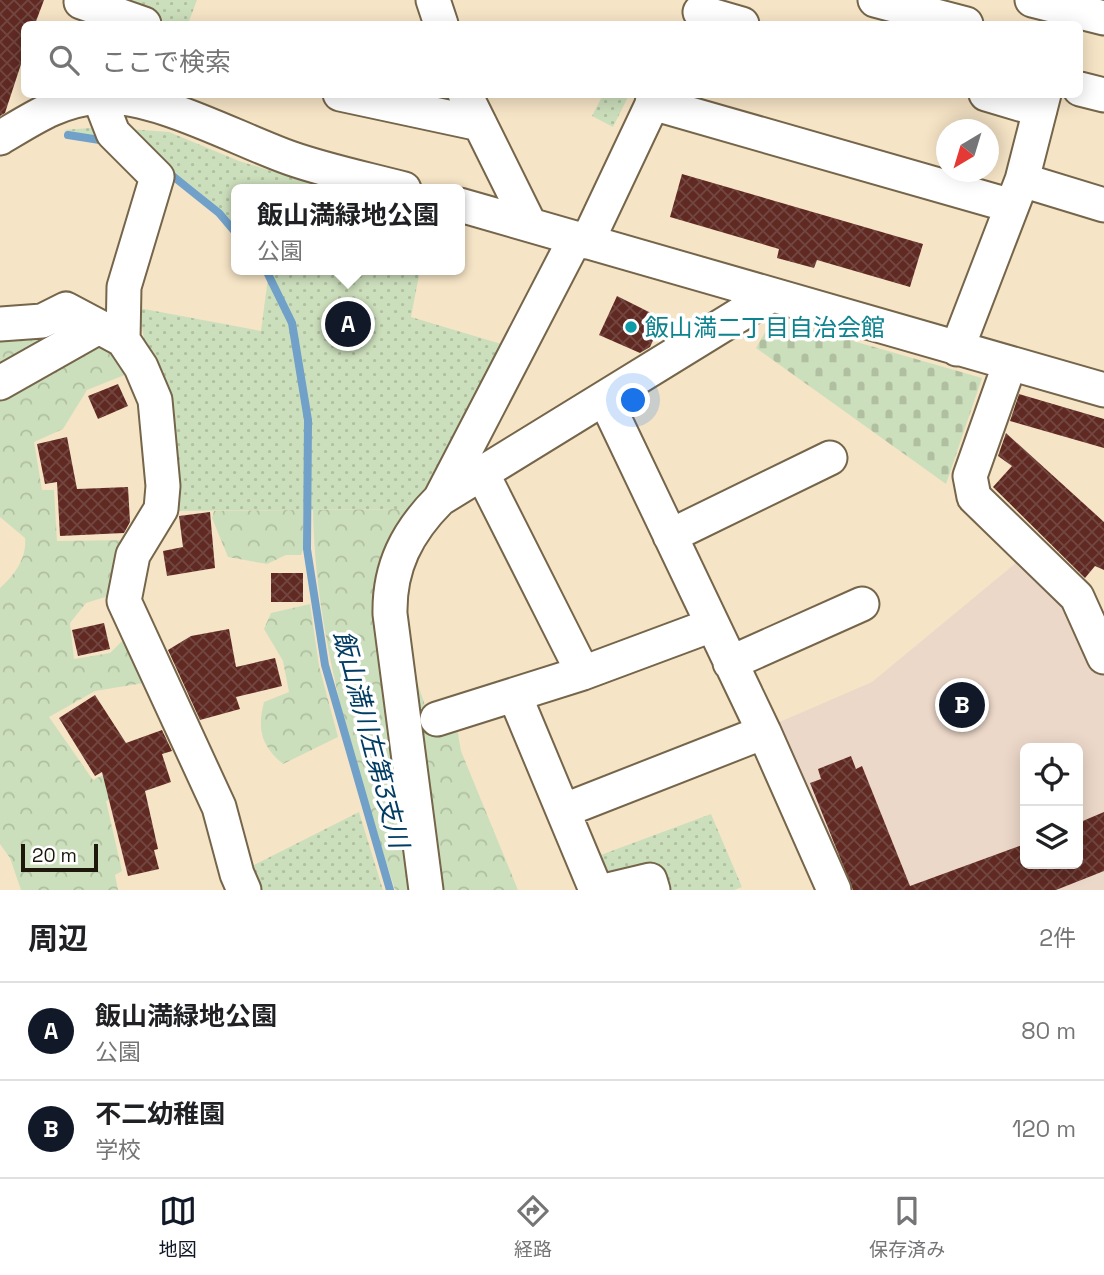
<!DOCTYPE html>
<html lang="ja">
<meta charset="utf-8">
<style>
body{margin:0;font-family:"Space Grotesk","Noto Sans JP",sans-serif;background:#f2f2f2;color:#202124}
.controls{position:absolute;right:21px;bottom:21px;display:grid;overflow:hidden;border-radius:10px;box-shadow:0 4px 18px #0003}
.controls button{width:63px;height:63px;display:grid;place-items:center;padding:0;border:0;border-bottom:2px solid #e0e0e0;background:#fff;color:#202124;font:35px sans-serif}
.compass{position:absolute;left:936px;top:119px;width:63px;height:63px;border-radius:50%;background:#fff;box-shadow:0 4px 18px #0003;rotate:218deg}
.scale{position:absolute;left:21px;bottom:18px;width:77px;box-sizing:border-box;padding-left:7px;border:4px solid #1d170c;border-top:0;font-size:19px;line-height:24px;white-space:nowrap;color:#1d170c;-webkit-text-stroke:5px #fff;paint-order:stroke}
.you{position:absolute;left:634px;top:401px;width:24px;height:24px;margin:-18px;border:5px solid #fff;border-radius:50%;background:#1a73e8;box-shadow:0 0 0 10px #1a73e833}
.badge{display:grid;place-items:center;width:46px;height:46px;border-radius:50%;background:#111827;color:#fff;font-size:23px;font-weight:700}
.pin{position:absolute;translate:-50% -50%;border:4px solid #fff;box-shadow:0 2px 7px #0006}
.popup{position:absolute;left:231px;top:184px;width:234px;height:91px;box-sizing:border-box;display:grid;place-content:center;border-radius:10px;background:#fff;filter:drop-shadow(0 2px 5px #0005);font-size:23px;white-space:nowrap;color:#757577}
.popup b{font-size:26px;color:#202124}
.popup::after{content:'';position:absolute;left:50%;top:100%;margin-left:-14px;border:14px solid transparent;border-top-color:#fff}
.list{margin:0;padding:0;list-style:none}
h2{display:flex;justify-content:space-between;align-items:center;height:91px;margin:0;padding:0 28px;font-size:30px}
h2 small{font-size:23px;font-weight:400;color:#757577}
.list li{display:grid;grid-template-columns:46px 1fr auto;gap:21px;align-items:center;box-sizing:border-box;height:98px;padding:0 28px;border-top:2px solid #e0e0e0}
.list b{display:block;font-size:26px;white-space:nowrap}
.list p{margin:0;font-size:23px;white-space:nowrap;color:#757577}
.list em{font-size:23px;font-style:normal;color:#757577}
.icon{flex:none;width:38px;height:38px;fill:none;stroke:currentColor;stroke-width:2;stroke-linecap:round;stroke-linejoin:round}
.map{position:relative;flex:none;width:1104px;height:890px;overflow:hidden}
.search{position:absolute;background:#fff;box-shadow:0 4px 18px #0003;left:21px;right:21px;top:21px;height:77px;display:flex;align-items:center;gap:18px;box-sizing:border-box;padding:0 24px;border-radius:10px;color:#757577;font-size:26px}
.sheet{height:287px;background:#fff}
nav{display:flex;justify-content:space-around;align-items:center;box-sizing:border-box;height:98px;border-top:2px solid #e0e0e0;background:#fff;font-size:19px;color:#757577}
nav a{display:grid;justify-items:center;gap:4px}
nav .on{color:#111827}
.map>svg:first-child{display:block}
.education{fill:#ecd8c9;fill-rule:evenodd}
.grass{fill:url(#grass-dots)}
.forest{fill:url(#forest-crowns)}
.cemetery{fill:url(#cemetery-stones)}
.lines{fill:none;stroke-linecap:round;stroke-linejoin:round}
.stream{stroke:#71a0c9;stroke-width:8}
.building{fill:url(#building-cross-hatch)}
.minor-casing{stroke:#75654a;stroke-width:37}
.minor{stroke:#fff;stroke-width:33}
.culture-dot{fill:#0f9aa8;stroke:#fff;stroke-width:2.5}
.labels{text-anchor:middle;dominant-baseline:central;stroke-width:7;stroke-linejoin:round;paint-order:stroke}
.culture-label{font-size:24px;fill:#0d838f;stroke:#fff;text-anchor:start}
.water-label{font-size:26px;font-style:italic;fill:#013c63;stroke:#fff}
</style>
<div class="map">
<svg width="1104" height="890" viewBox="0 0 1104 890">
<defs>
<pattern id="grass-dots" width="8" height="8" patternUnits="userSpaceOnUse" patternTransform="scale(1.75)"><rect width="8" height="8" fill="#ccdfbc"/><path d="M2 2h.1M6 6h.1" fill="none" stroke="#afbfa0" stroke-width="1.8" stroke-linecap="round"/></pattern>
<pattern id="forest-crowns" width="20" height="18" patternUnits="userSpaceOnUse" patternTransform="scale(1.75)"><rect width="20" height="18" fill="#ccdfbc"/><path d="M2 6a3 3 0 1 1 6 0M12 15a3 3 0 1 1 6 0" fill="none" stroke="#afbfa0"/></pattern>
<pattern id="cemetery-stones" width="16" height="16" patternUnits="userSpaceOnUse" patternTransform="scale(1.75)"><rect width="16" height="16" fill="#ccdfbc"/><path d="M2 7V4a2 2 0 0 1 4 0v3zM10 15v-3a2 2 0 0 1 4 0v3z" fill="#afbfa0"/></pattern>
<pattern id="building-cross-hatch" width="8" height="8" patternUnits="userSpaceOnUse" patternTransform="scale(1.75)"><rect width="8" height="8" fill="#602a23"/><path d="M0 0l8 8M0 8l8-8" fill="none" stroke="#724740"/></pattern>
</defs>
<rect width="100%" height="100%" fill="#f6e4c6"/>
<path class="education" d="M1023 557 1073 603 1104 674V890H845L768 727 872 682ZM1025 748H1078V864H1025Z"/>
<path class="grass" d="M101 0H197L188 24H159Z
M603 95H629L613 127 592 116Z
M103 127 169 132 239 161 330 189H236V227C191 176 129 141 63 130Z
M269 270H420L411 317 508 346 417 509 172 511 139 308 261 331Z
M359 812 383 890H254L244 870Z
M711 814 742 887 734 890H663L601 882 590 859Z"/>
<path class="forest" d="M65 315 137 370 87 390 63 429 34 442 42 490H54L57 541 127 540 118 593 86 603 70 623 74 659 110 653 121 642 130 639 150 682 95 691 49 717 93 780 126 764 139 792 106 801 122 871 115 875 118 890H21L10 858 0 844V588C15 575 27 557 25 538L0 517V337Z
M417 509 392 547 417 890H395C356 767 315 640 313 510Z
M303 510V549L301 555H286L267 564 228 557 212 518 214 511Z
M310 604 319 666 338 737 283 764C261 746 257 729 264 702L289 692 283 661 264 629 271 613Z
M412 667 434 732 457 728 461 751 518 890H436Z"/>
<path class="cemetery" d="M773 318 982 378 946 484 756 348Z"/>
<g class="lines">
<path class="stream" d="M68 135 106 141
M164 169 219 213 236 233
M266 270 292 323 308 420 307 549 325 665 390 890"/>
</g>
<path class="building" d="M0 0H44L35 24H24V55L5 113 0 116Z
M682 174 923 244 910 287 817 260 814 268 777 258 779 249 670 217Z
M617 296 663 319 650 347 640 353 599 335Z
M118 384 128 406 98 419 88 396Z
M1019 394 1104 419V448L1010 421Z
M1006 433 1104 522V570L1095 566 1085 578 993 487 1012 466 998 456Z
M67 437 77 489 128 487 130 522 124 533 60 536 57 482 45 484 37 444Z
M210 512 215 568 167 576 163 551 183 547 179 516Z
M271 573H303V602H271Z
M104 623 110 649 78 656 72 630Z
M229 629 236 667 275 658 282 686 236 697 240 709 200 720 168 650 191 636Z
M95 695 126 743 162 730 172 751 162 754 171 782 145 791 158 849 154 850 159 869 128 876 102 772 95 776 59 718Z
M851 756 856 769 862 766 910 886 1025 844V864H1078V823L1104 812V871L1056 890H853L810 783 821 779 818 769Z"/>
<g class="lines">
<g class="minor-casing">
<path id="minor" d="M433 0 441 24
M875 0 966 24
M1032 0 1104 18
M81 2 144 24
M700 12 742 24
M1080 89 1104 95
M340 94 480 124
M465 94 529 223
M986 94 1040 110
M99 97 113 133 157 177 124 287 123 340 141 367 155 400 163 486 161 509 133 555 124 601 219 807 237 874 244 890
M652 103 1012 206
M0 138C32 119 59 100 98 97 154 93 236 139 290 158 327 171 366 179 404 189
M1022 180 1104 205
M460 205 1104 390
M587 242 657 94
M0 324 42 321 66 309 115 335
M957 349 1022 180 1044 94
M1010 363 970 476 974 497 1077 597 1104 657
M0 383 99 327 123 340
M605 399 764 732 834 890
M482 473 583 673
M440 499 575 239
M670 536 830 458
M730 663 862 604
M515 696 596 890
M437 719 583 673 712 625
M565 810 764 732
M426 890 390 614C389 567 407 532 440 499L770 296
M608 890 650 880 653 890"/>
</g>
<use href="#minor" class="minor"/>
</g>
<circle class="culture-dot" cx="631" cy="327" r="7"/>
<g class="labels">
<g class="culture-label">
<text x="645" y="327">飯山満二丁目自治会館</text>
</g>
<g class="water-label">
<text transform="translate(371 739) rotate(75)">飯山満川左第3支川</text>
</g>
</g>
</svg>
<div class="controls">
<button><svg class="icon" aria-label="locate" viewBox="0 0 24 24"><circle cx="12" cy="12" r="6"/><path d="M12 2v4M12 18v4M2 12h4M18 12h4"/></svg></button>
<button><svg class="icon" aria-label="layers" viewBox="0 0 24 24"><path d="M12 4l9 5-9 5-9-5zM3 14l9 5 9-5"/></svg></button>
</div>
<svg class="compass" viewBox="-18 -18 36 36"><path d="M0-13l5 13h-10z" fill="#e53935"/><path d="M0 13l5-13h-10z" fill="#757577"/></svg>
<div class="scale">20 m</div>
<div class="you"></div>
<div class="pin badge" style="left:348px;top:324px">A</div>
<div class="popup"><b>飯山満緑地公園</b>公園</div>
<div class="pin badge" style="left:962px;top:705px">B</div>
<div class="search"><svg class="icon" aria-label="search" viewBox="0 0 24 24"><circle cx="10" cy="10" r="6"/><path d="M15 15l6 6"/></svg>ここで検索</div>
</div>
<section class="sheet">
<h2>周辺<small>2件</small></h2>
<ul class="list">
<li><span class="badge">A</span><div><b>飯山満緑地公園</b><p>公園</p></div><em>80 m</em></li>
<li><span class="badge">B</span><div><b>不二幼稚園</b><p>学校</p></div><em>120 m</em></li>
</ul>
</section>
<nav>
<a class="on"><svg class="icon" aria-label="map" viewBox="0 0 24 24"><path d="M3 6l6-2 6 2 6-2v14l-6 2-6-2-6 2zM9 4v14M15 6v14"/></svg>地図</a>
<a><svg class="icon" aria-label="directions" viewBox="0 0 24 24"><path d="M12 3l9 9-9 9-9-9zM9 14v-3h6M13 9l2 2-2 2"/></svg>経路</a>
<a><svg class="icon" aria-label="saved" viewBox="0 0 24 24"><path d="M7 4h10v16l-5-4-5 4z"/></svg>保存済み</a>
</nav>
